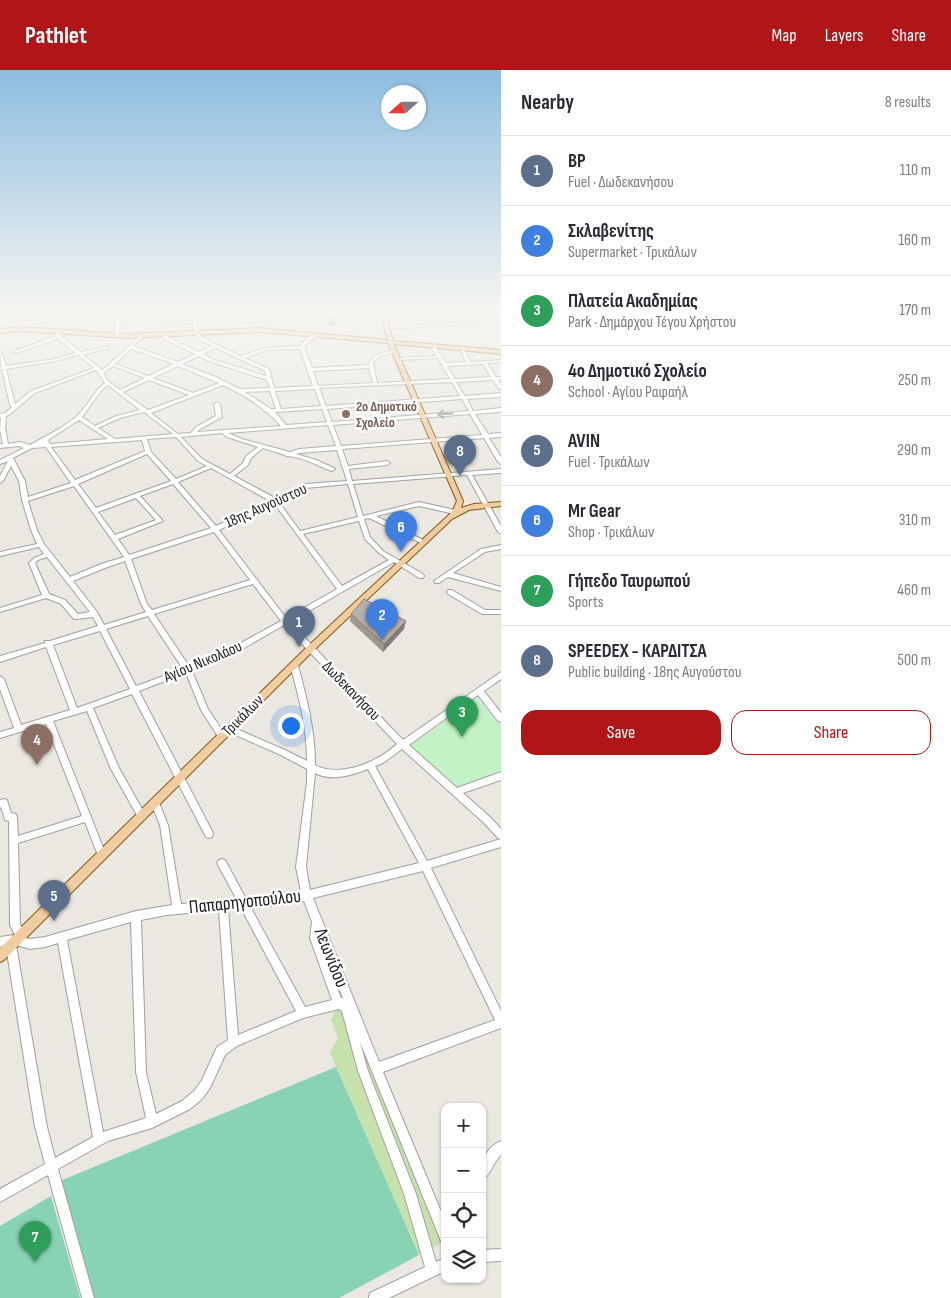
<!DOCTYPE html>
<meta charset="utf-8">
<style>
body{margin:0;font-family:"Sofia Sans Condensed",sans-serif;background:#f2f2f3;color:#2b2b33}
.controls{position:absolute;right:15px;bottom:15px;display:grid;overflow:hidden;border-radius:10px;box-shadow:0 1px 4px #0004}
.controls button{width:45px;height:45px;display:grid;place-items:center;padding:0;border:0;border-bottom:1px solid #e1e1e2;background:#fff;color:#2b2b33;font:25px sans-serif}
.compass{position:absolute;left:381px;top:15px;width:45px;height:45px;border-radius:50%;background:#fff;box-shadow:0 1px 4px #0004;rotate:249deg}
.you{position:absolute;left:290px;top:655px;width:18px;height:18px;margin:-12px;border:4px solid #fff;border-radius:50%;background:#1a73e8;box-shadow:0 0 0 8px #1a73e833}
.badge{display:grid;place-items:center;width:32px;height:32px;border-radius:50%;background:#b01517;color:#fff;font-size:16px;font-weight:700}
.pin{position:absolute;translate:-50% -41px;filter:drop-shadow(0 1px 2px #0008)}
.pin::after{content:'';position:absolute;top:26px;width:18px;height:15px;background:inherit;clip-path:polygon(0 0,100% 0,50% 100%)}
.list{margin:0;padding:0;list-style:none}
h2{display:flex;justify-content:space-between;align-items:center;height:65px;margin:0;padding:0 20px;font-size:21px}
h2 small{font-size:16px;font-weight:400;color:#7c7c81}
.list li{display:grid;grid-template-columns:32px 1fr auto;gap:15px;align-items:center;box-sizing:border-box;height:70px;padding:0 20px;border-top:1px solid #e1e1e2}
.list b{display:block;font-size:19px;white-space:nowrap}
.list p{margin:0;font-size:16px;white-space:nowrap;color:#7c7c81}
.list em{font-size:16px;font-style:normal;color:#7c7c81}
.actions{display:flex;gap:10px;padding:15px 20px}
.actions a{flex:1;padding:11px 0;border:1px solid #b01517;border-radius:15px;text-align:center;font-size:18px;color:#b01517}
.actions .main{background:#b01517;color:#fff}
.icon{flex:none;width:28px;height:28px;fill:none;stroke:currentColor;stroke-width:2;stroke-linecap:round;stroke-linejoin:round}
.map{position:relative;flex:none;width:501px;height:1228px;overflow:hidden}
header{display:flex;align-items:center;gap:30px;box-sizing:border-box;height:70px;padding:0 25px;background:#b01517;color:#fff}
header strong{font-size:24px}
nav{display:flex;gap:28px;margin-inline-start:auto;font-size:18px}
main{display:flex}
aside{flex:1;background:#fff}
.map>svg:first-child{display:block}
.grass{fill:#c7e1ac}
.park{fill:#c2f2c5}
.pitch{fill:#87d3b4}
.lines{fill:none;stroke-linecap:round;stroke-linejoin:round}
.minor-casing{stroke:#9f9f9f;stroke-width:2}
.major-casing{stroke:#825b10;stroke-width:2}
.minor{fill:#fff;fill-rule:evenodd}
.major{fill:#f0cda1;fill-rule:evenodd}
.wall{fill:#9e9893}
.shaded-wall{fill:#817c78}
.building{fill:#b8b1ab;stroke:#817c78}
.oneway{stroke:#989898}
.education-dot{fill:#8d6e63;stroke:#fff;stroke-width:2}
.labels{text-anchor:middle;dominant-baseline:central;stroke-width:5;stroke-linejoin:round;paint-order:stroke}
.far-education-label{font-size:14px;font-weight:bold;fill:#785e54;stroke:#fff;text-anchor:start}
.street-label{font-size:16px;fill:#1b1b1b;stroke:#fff}
.near-street-label{font-size:19px;fill:#1b1b1b;stroke:#fff}
</style>
<header>
<strong>Pathlet</strong>
<nav><a>Map</a><a>Layers</a><a>Share</a></nav>
</header>
<main>
<div class="map">
<svg width="501" height="1228" viewBox="0 0 501 1228">
<rect width="100%" height="100%" fill="#ebe8e1"/>
<path class="grass" d="M336 939H350L443 1172 419 1185 330 983 338 968 331 950Z"/>
<path class="park" d="M478 628 501 656V702L456 717 409 677Z"/>
<path class="pitch" d="M336 997 419 1185 339 1228H94L60 1111Z
M51 1126 80 1228H0V1156Z"/>
<g class="lines">
<g class="minor-casing">
<path id="minor" d="M117 241H121V248L150 251 154 241H158L155 252 193 251 192 241H196L197 251 231 250 226 241H230L235 250 312 248 365 249 361 241H365L369 249 385 250 387 251 385 252 312 250 197 253 198 263 203 268 241 286 265 278 299 276 312 264H316V266L304 276 312 298 369 295C371 284 386 281 397 280V282L381 286 373 292 377 313 450 309 438 288 399 290 397 289 399 288 436 286 431 276 433 275 435 276 446 293 466 292 460 279 462 278 464 279 471 292 501 290V292L487 293 496 307H501V309L498 310 501 314V319H499L493 310 456 312 465 326 501 323V327L467 329 473 341 501 338V342L475 344 488 364 501 363V367L489 368 501 387V394L498 392 484 368 342 379 348 396 387 391 390 393 387 395 349 399 352 411 501 399V403L472 405 501 456V464L498 462 467 405 353 414 363 446 419 432 455 440 458 442 455 444 419 436 376 446 425 471V473L423 474 369 448 364 449 370 467 383 481 423 504 424 506 423 508H419L394 492 290 552 403 670 501 602V609L484 621 501 643V652L498 651 478 625 409 675 457 718 501 702V710L463 723 490 747 501 759V769L498 768 484 753 402 679 383 693 375 696 427 791 501 769V777L431 798 501 941V958L383 1002 445 1151V1173L441 1171 360 972 368 1001 416 1124 436 1192 445 1188V1201L389 1228H369L370 1223 425 1197 404 1124 358 1001 342 941 339 939 303 948 237 976 225 985 210 1018 202 1029 190 1039 152 1058 108 1071 58 1099 94 1228H82L48 1105 0 1132V1119L45 1094 35 1057 6 876 0 877V867L15 865 10 855 9 751 5 750 1 737 0 738V730L4 729 7 730 11 743 16 744 17 747 18 766 82 746 46 654 0 668V662L14 658 0 619V606L4 609 21 655 70 640 46 577 0 592V586L45 573V571H50L98 556 93 547 76 549H74L61 534 46 528 0 542V538L42 525 29 493 34 488 44 484 39 477 0 486V482L37 474 31 460 22 430 19 411 11 396 3 411 0 413V406L8 391 0 394V390L24 378 19 376 0 378V374H3L0 360 1 347 0 348V344L5 343 12 337 10 335 2 299H0L1 296 0 282 2 283 6 296 55 289 75 283 58 269 16 283 12 282 56 266 54 262 56 261H58L61 266 81 282 109 276V278L83 285 99 297 101 300 106 297 142 264 144 265V266L133 276 178 292 195 284 164 269 162 263H166L168 267 199 282 212 276C199 270 194 270 193 253L152 254 120 251 119 265 117 266 115 265 116 250 25 253 23 252 25 251 116 248ZM216 278 265 301 266 306 215 290 203 284ZM131 279 174 294 149 306 115 294ZM300 279 313 316 274 318 269 299 245 288 266 280ZM78 285 94 298 31 321 15 334 6 299 56 291ZM199 286 211 292 267 310 270 318 240 319 216 307 182 294ZM483 294 491 307 455 309 447 296ZM113 296 145 308 120 320 107 310 103 303ZM178 296 219 313 193 323 153 308ZM369 298 373 313 318 316 313 301ZM96 300 105 313 98 319 84 338 76 347 59 359 30 375 20 372 8 374 5 357 6 346 9 345 35 323ZM149 310 189 325 148 340 123 322ZM452 312 460 326 326 336 319 318ZM108 315 140 340 116 346 95 356 82 347 101 321ZM223 315C244 325 264 337 281 356L197 362 200 359 222 347 220 334 217 332 214 334 216 346 196 357 191 363 178 364 151 343ZM315 319 321 336 281 339 275 321ZM270 321 276 339H271L245 322ZM462 329 469 341 332 352 327 339ZM322 339 327 352 286 355 275 342ZM144 342 173 364 115 369 98 358 120 348ZM470 344 482 365 341 376 333 355ZM79 350 108 369 50 374 48 370ZM328 355 336 376 299 379 290 382 242 369 228 363ZM222 363 227 367 258 377 246 386 243 393 230 404 202 389 181 367ZM176 367 198 391 207 396 176 409 151 382 147 369ZM142 370 145 381 75 410 51 377ZM46 377 71 413 28 427 25 411 13 388 32 378ZM263 378 285 385 286 386C302 386 317 396 332 401L335 399 334 398 316 390 296 384 300 383 337 380 347 411 305 414 275 428 234 406 248 395 251 388ZM147 384 171 411 96 438 78 414ZM211 398 270 431 216 456 178 412ZM173 414 211 458 129 485 118 469 163 451 140 426ZM348 414 358 447 300 461 278 431 306 418ZM74 416 124 487 101 494 70 507 44 474 37 460 28 431ZM136 428 156 450 115 465 98 442ZM274 433 337 519 286 548 219 460ZM359 451 365 469 379 483 389 490 342 516 303 464ZM214 462 250 510 152 540 147 534 131 489ZM47 487 90 542 78 544 65 530 49 524 35 493 38 490ZM125 491 141 534 146 542 104 555 97 542 73 511 105 498ZM253 514 281 551 221 584 189 596 154 544ZM148 546 183 599 136 616 106 559ZM284 555 397 674C391 679 384 685 377 688 360 698 333 705 315 695 315 659 307 630 298 595L294 592 290 595C299 627 307 658 307 691L285 680 232 657H226L225 659 226 661 279 684 307 699V712L296 797 301 822 289 826 246 829 225 790 222 789 219 790 217 793 237 830 181 834 168 755 158 730 155 729 152 730 151 733 160 755 172 835 136 841 45 867 30 869 25 868 26 866 20 854 18 773 85 752 99 788 102 789 105 788 106 785 53 651 87 641 111 699 139 749 142 750 145 749 146 746 119 698 93 638 132 624 206 767 209 768 212 767 213 764 212 761 139 621 186 603 201 640 219 668 222 669 225 668 226 666 208 639 192 601 227 588ZM100 561 130 619 77 638 53 575ZM368 699 419 793 310 820 306 797 315 703C332 712 352 705 368 699ZM423 801 495 950 379 992 313 828ZM304 831 312 852 310 868 332 930 305 937 251 838 289 834ZM241 838 296 941 238 965 228 840ZM219 840 228 970 217 977 202 1010 194 1021 182 1031 156 1044 146 1002 141 850 167 845ZM131 852 136 1002 146 1048 103 1062 67 870ZM58 873 93 1067 55 1088 47 1057 16 875 30 879 45 877ZM328 892 343 928H341Z
M410 241H435L433 242 386 244 384 243 386 242Z
M490 241H494L501 249V253L499 252 386 259 384 258 386 257 497 250Z
M28 242 30 243V244L0 247V245Z
M501 475V479L485 482 453 503 501 517V521L448 507 439 513H435L434 511 481 479Z
M448 520H452L485 540H501V544H482L448 524 447 522Z
M501 1071V1085C493 1092 491 1105 482 1110 482 1093 483 1079 501 1071Z
M501 1179V1191L482 1192V1180Z"/>
</g>
<g class="major-casing">
<path id="major" d="M383 241H389V255L393 271 501 280V284L394 274 463 431 461 438 474 434 501 432V436L469 440 452 449 313 581 4 890 0 892V878L307 577 452 442 457 431 388 273 260 262 127 268 21 261 0 263V259L21 257 127 264 260 258 388 270 383 255Z"/>
</g>
<use href="#minor" class="minor"/>
<use href="#major" class="major"/>
</g>
<path class="wall" d="M329 249H335V256H329Z
M351 544 404 559 383 582 350 551Z"/>
<path class="shaded-wall" d="M406 551 404 559 383 582 384 574Z"/>
<path class="building" d="M329 249H335V252H329Z
M364 529 406 551 384 574 351 544Z"/>
<defs><path id="oneway-shaft" d="M-6 0H5M1.5-3L5.5 0L1.5 3" fill="none" stroke-width="1.6" stroke-linecap="round" stroke-linejoin="round" transform="scale(1.25)"/></defs>
<use class="oneway" href="#oneway-shaft" transform="translate(445 344) rotate(176)"/>
<linearGradient id="sky" x2="0" y2="1"><stop stop-color="#8dbde0"/><stop offset="0.58" stop-color="#f6f5f2"/><stop offset="1" stop-color="#f6f5f2" stop-opacity="0"/></linearGradient>
<rect width="501" height="413" fill="url(#sky)"/>
<circle class="education-dot" cx="346" cy="344" r="5"/>
<g class="labels">
<g class="far-education-label">
<text x="356" y="336">2ο Δημοτικό<tspan x="356" dy="16">Σχολείο</tspan></text>
</g>
<g class="street-label">
<text transform="translate(266 436) rotate(-24)">18ης Αυγούστου</text>
<text transform="translate(203 592) rotate(-23)">Αγίου Νικολάου</text>
<text transform="translate(351 621) rotate(46)">Δωδεκανήσου</text>
<text transform="translate(243 646) rotate(-45)">Τρικάλων</text>
</g>
<g class="near-street-label">
<text transform="translate(245 832) rotate(-6)">Παπαρηγοπούλου</text>
<text transform="translate(331 888) rotate(68)">Λεωνίδου</text>
</g>
</g>
</svg>
<div class="controls">
<button>+</button>
<button>−</button>
<button><svg class="icon" aria-label="locate" viewBox="0 0 24 24"><circle cx="12" cy="12" r="6"/><path d="M12 2v4M12 18v4M2 12h4M18 12h4"/></svg></button>
<button><svg class="icon" aria-label="layers" viewBox="0 0 24 24"><path d="M12 4l9 5-9 5-9-5zM3 14l9 5 9-5"/></svg></button>
</div>
<svg class="compass" viewBox="-18 -18 36 36"><path d="M0-13l5 13h-10z" fill="#e53935"/><path d="M0 13l5-13h-10z" fill="#7c7c81"/></svg>
<div class="you"></div>
<div class="pin badge" style="left:299px;top:577px;background:#5c6f8a">1</div>
<div class="pin badge" style="left:382px;top:570px;background:#3f7fe0">2</div>
<div class="pin badge" style="left:462px;top:667px;background:#2e9e5b">3</div>
<div class="pin badge" style="left:37px;top:695px;background:#8d6e63">4</div>
<div class="pin badge" style="left:54px;top:851px;background:#5c6f8a">5</div>
<div class="pin badge" style="left:401px;top:482px;background:#3f7fe0">6</div>
<div class="pin badge" style="left:35px;top:1192px;background:#2e9e5b">7</div>
<div class="pin badge" style="left:460px;top:406px;background:#5c6f8a">8</div>
</div>
<aside>
<h2>Nearby<small>8 results</small></h2>
<ul class="list">
<li><span class="badge" style="background:#5c6f8a">1</span><div><b>BP</b><p>Fuel · Δωδεκανήσου</p></div><em>110 m</em></li>
<li><span class="badge" style="background:#3f7fe0">2</span><div><b>Σκλαβενίτης</b><p>Supermarket · Τρικάλων</p></div><em>160 m</em></li>
<li><span class="badge" style="background:#2e9e5b">3</span><div><b>Πλατεία Ακαδημίας</b><p>Park · Δημάρχου Τέγου Χρήστου</p></div><em>170 m</em></li>
<li><span class="badge" style="background:#8d6e63">4</span><div><b>4ο Δημοτικό Σχολείο</b><p>School · Αγίου Ραφαήλ</p></div><em>250 m</em></li>
<li><span class="badge" style="background:#5c6f8a">5</span><div><b>AVIN</b><p>Fuel · Τρικάλων</p></div><em>290 m</em></li>
<li><span class="badge" style="background:#3f7fe0">6</span><div><b>Mr Gear</b><p>Shop · Τρικάλων</p></div><em>310 m</em></li>
<li><span class="badge" style="background:#2e9e5b">7</span><div><b>Γήπεδο Ταυρωπού</b><p>Sports</p></div><em>460 m</em></li>
<li><span class="badge" style="background:#5c6f8a">8</span><div><b>SPEEDEX - ΚΑΡΔΙΤΣΑ</b><p>Public building · 18ης Αυγούστου</p></div><em>500 m</em></li>
</ul>
<div class="actions"><a class="main">Save</a><a>Share</a></div>
</aside>
</main>
